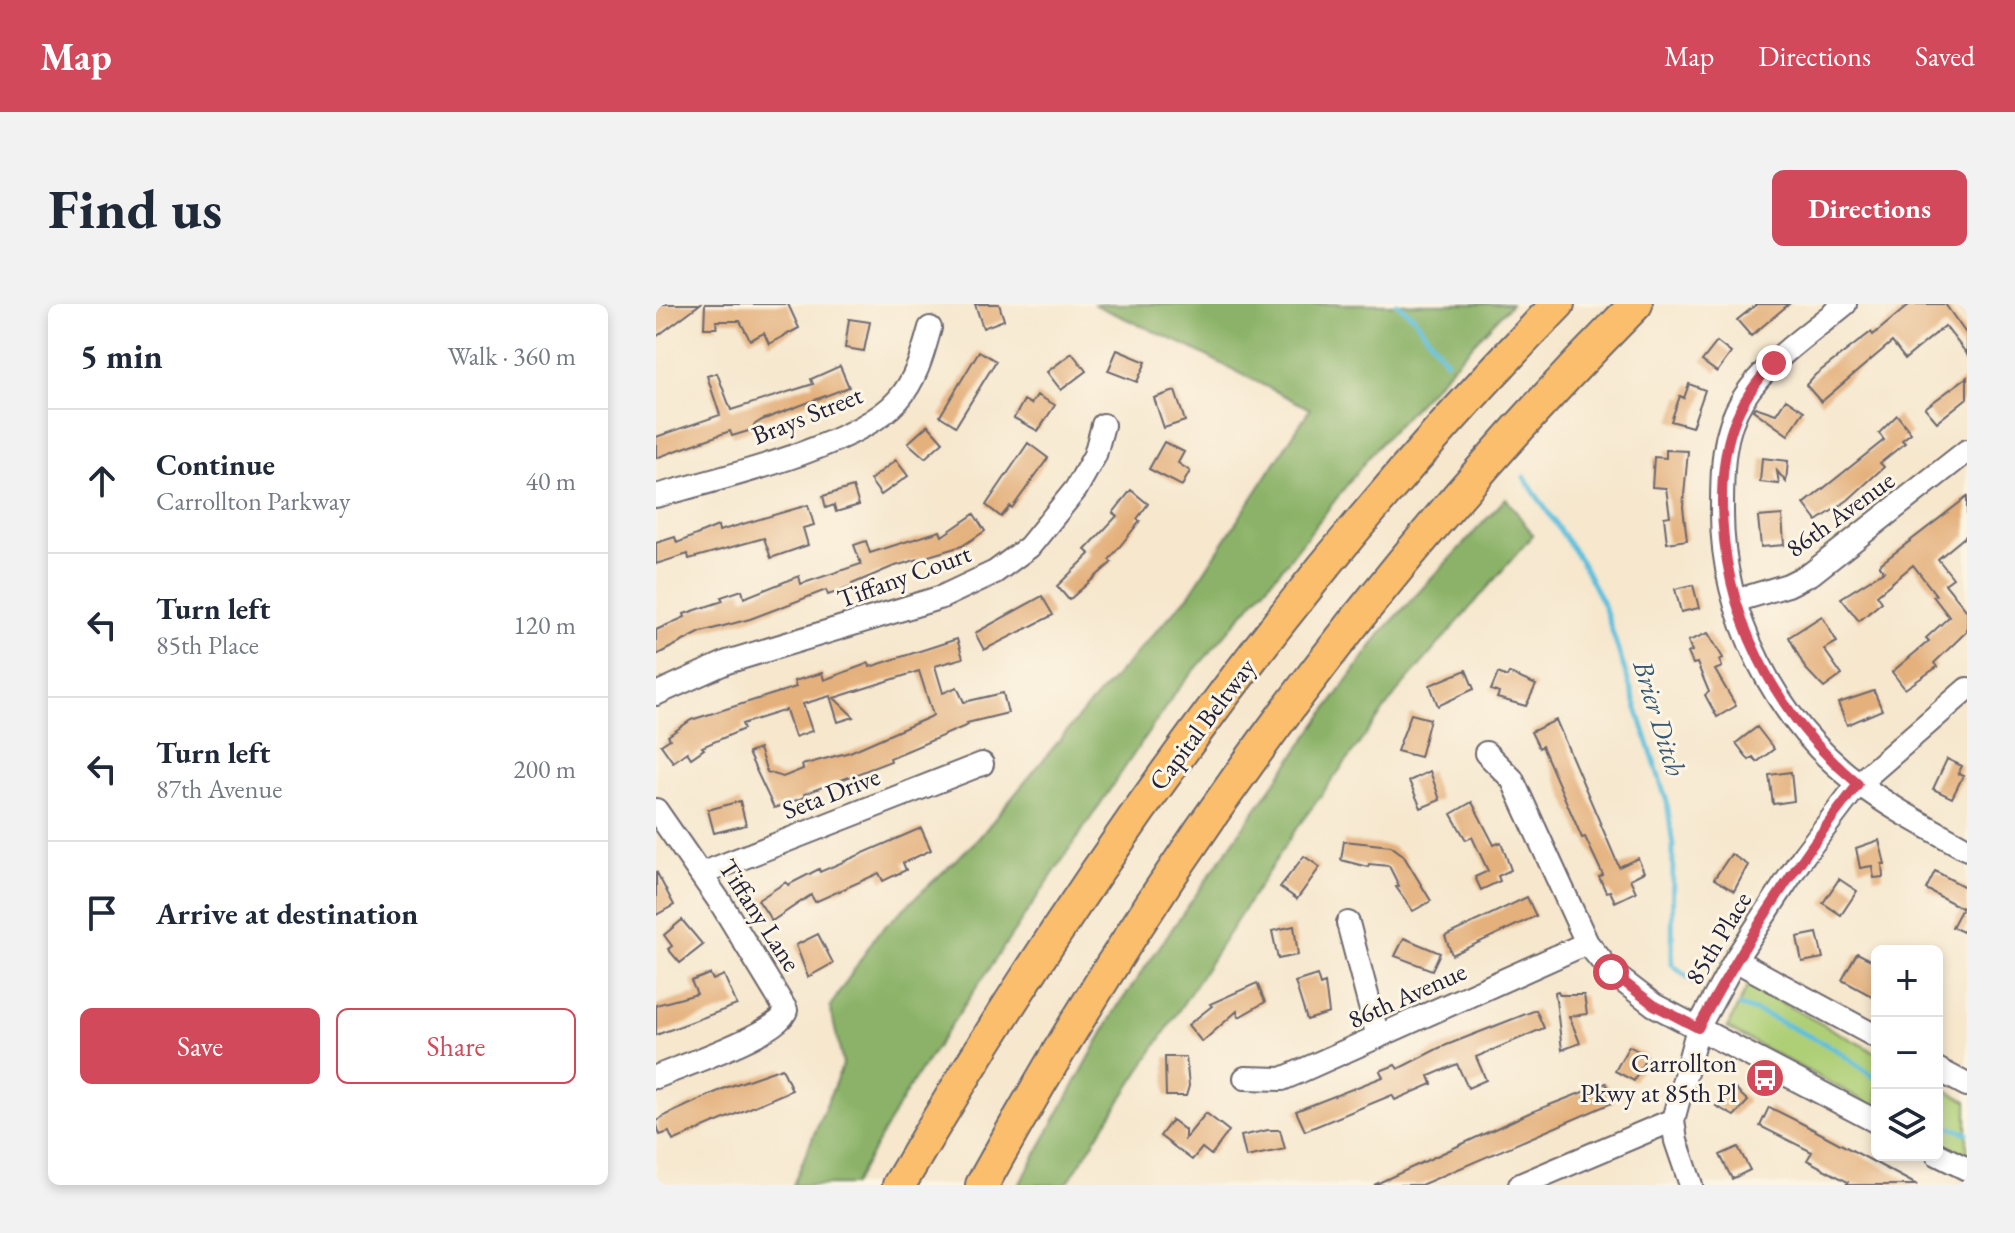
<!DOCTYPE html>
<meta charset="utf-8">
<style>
body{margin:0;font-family:"EB Garamond",serif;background:#f2f2f3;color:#1f2937}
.controls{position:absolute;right:24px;bottom:24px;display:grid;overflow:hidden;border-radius:12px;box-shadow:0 4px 12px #0003}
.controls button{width:72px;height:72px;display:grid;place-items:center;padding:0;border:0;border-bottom:2px solid #e0e1e3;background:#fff;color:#1f2937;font:40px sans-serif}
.stop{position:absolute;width:24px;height:24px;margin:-18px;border:6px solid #d1495b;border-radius:50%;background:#fff}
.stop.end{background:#d1495b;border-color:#fff;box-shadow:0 2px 8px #0008}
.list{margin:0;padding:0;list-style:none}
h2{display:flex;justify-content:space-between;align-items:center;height:104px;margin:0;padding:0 32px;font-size:34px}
h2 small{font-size:26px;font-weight:400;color:#747a83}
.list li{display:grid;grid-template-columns:52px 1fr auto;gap:24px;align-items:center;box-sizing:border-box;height:144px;padding:0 32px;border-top:2px solid #e0e1e3}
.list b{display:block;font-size:30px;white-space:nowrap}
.list p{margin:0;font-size:26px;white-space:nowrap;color:#747a83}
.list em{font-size:26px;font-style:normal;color:#747a83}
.actions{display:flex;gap:16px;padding:24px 32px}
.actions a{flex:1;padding:18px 0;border:2px solid #d1495b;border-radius:12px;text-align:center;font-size:28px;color:#d1495b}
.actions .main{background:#d1495b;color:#fff}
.icon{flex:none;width:44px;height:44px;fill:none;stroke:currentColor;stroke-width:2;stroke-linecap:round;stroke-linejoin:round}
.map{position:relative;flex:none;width:1311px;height:881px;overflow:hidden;border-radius:12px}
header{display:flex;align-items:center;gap:48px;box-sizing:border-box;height:112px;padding:0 40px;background:#d1495b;color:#fff}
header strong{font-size:38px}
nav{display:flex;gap:44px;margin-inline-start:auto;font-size:28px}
.intro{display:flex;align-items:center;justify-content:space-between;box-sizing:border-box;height:192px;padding:0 48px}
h1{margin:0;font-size:56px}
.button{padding:20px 36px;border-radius:12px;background:#d1495b;color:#fff;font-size:28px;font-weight:700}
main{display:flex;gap:48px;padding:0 48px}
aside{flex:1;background:#fff;border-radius:12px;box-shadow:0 4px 12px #0003}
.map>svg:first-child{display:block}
.green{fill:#afcf77;stroke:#687859;stroke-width:2}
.forest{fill:#8bb268;stroke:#566a52;stroke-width:2}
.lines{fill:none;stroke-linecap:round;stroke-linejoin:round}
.stream{stroke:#5dbfdc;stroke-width:5}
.building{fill:#e4b07b}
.minor-casing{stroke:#6c676e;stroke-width:26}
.highway-casing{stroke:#6c676e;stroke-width:36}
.minor{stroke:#fff;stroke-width:22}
.highway{stroke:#fabe6d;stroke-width:32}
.route{stroke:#d1495b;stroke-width:10}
.labels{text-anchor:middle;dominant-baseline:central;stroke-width:6;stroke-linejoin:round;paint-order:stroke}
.street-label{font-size:26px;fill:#22223b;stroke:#fcf5e5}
.poi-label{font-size:26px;fill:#22223b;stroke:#fcf5e5;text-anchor:end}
.water-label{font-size:28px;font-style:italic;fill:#375973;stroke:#fcf5e5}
</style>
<header>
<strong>Map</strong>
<nav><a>Map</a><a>Directions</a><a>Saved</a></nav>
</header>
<div class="intro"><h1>Find us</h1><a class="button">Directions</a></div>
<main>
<aside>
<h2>5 min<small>Walk · 360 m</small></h2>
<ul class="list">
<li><svg class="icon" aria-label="ahead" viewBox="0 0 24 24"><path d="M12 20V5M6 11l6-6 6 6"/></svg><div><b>Continue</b><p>Carrollton Parkway</p></div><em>40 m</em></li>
<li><svg class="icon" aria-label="left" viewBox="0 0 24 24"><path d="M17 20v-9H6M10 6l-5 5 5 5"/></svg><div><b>Turn left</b><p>85th Place</p></div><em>120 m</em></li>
<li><svg class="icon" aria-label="left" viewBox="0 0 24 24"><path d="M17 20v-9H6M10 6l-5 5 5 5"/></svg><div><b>Turn left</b><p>87th Avenue</p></div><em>200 m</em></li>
<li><svg class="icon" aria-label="arrive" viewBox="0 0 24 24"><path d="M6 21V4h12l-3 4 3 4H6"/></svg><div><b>Arrive at destination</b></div></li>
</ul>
<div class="actions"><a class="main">Save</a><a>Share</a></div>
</aside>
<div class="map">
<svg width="1311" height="881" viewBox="0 0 1311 881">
<rect width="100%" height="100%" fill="#fcf5e5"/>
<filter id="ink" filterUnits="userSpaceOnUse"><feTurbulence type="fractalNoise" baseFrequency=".0125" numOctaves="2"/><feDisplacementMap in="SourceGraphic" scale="16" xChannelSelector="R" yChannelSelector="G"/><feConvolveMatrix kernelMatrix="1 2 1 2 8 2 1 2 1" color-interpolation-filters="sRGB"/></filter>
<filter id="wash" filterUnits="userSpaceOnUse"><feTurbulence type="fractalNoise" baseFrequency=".006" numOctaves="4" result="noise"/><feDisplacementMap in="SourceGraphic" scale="32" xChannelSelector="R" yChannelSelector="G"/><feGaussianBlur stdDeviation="1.8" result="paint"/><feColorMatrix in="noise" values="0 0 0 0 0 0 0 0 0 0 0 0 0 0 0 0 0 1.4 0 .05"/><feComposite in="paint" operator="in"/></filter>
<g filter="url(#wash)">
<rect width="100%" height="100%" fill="#f6e7cd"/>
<path class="green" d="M1092 681 1221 749V804L1071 724Z
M1281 781 1311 797V852L1281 836Z"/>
<path class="forest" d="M437 0H855L718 146 632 257 519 389 254 782 197 881H137L187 760 174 703 221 630 322 535 421 415 533 291 654 105 533 43Z
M850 194 877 231 742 387 638 528 410 881H363L460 705 583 529 726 328Z"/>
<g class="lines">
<path class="stream" d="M741 0 757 12 790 57
M868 173 926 259 948 302 1011 498 1017 542 1016 660 1039 679
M1084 702 1110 711 1179 745 1221 775
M1281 819 1311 829"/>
</g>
<g id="blocks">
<path class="building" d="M0 0H44L0 33Z
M49 0H132L143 24 113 40 108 29 94 36 84 17H60L61 24H48Z
M319 0H343L348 16 327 24Z
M1101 0H1133L1095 32 1081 16Z
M1254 0H1289L1311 31V50L1289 22 1249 55 1236 38 1165 98 1150 81 1159 71 1215 28 1217 31Z
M193 15 214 18 208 47 189 44Z
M1061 38 1075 49 1061 68 1046 57Z
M461 46 490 58 481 78 452 67Z
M323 47 340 57 300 122 284 112Z
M416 49 430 67 405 86 391 68Z
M184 62 193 83 106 116 98 121 99 125 76 132 74 127 0 154V133L64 111 51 72 61 69 75 106 157 80 155 75Z
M1311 73V94L1281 118 1269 104Z
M1033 80 1049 86 1036 123 1015 117 1024 92 1028 94Z
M519 87 529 117 508 124 498 94Z
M381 91 399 101 382 127 358 114 368 96 375 100Z
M1130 95 1148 107 1132 131 1097 106 1099 103 1120 110Z
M1241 111 1255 129 1246 136 1249 139 1224 159 1228 163 1192 196 1161 217 1148 200 1228 136 1223 129Z
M272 121 287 138 269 154 252 139Z
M508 138 528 148 522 159 534 167 526 182 493 165Z
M372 139 392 154 356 204 354 202 345 213 330 201Z
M1010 146 1032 147 1027 203 1031 236 1011 239 1008 213 1014 212 1010 184 996 183 998 153 1010 154Z
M1106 154 1132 157 1130 178 1121 167 1123 180 1104 178Z
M240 156 252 172 225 191 214 176Z
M197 183 203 201 180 208 178 201 170 204 167 192Z
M475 186 492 200 481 215 484 217 453 256 456 258 413 296 401 282 434 250 429 246 461 212 457 209Z
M1311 193V231L1282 255 1297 274 1289 280 1311 307V327L1278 359 1281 363 1249 385 1236 368 1273 337 1270 334 1293 313 1277 292 1280 291 1257 261 1221 291 1226 298 1203 317 1185 294 1228 267 1223 261Z
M152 201 158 221 147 224 152 241 115 254 108 234 33 255 32 250 0 260V239L19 233 21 239 62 222 63 227Z
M318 210 329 227 306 242 236 263 196 280V283L172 291 170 286 94 315 45 328 0 351V326L29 313 28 310 67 297 65 293 86 286 88 294 143 272 145 280 205 260 198 241 210 237 214 249 284 227 286 232Z
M1126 211 1128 241 1105 243 1102 213Z
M1037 281 1043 304 1025 308 1019 285Z
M386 292 397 311 328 346 319 329Z
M1166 312 1181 338 1168 345 1186 371 1168 384 1149 364 1133 333Z
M1052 329 1067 354 1063 356 1066 363 1059 366 1080 402 1061 413 1049 391 1053 388 1041 359 1037 360 1032 349 1036 347 1032 337Z
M301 335 307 354 279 362 287 389 301 383 308 398 347 389 352 409 311 419 312 421 234 454 235 457 148 490 149 493 133 499 118 504 92 449 103 445 111 468 127 473 147 465 146 461 194 448 274 413 277 411 263 367 178 394 198 413 182 418 174 392 147 400 156 427 139 433 130 406 86 420 88 425 46 443 48 445 35 454 31 448 17 458 5 441 14 435 12 432 35 416 140 383 138 377 166 369 168 376 213 359 214 363Z
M810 366 818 385 782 402 774 381Z
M842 369 851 373 853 369 880 381 870 402 841 394 843 389 835 386Z
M1218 387 1226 406 1191 421 1182 399Z
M755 410 774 415 764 453 741 447Z
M900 416 963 563 982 554 988 568 974 575 980 588 959 598 954 587 950 588 943 573 947 571 929 533 926 534 886 442 883 444 875 428Z
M1101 423 1118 445 1101 458 1097 453 1093 456 1080 439Z
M1291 455 1306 462 1302 470 1307 472 1296 494 1277 485Z
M774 467 784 496 765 504 753 477Z
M1135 468 1138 497 1117 500 1113 471Z
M84 497 90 521 58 529 52 506Z
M816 498 838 541 845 538 855 566 842 572 844 577 825 586 819 573 832 567 816 533 810 536 795 510Z
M265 524 275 546 247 559 250 566 227 577 223 569 159 598 155 591 116 617 102 596 130 578 132 581 163 565 164 568Z
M1223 536 1229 560H1226L1227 573 1218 574 1216 562 1204 564 1200 544Z
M688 537 735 542 747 551 775 597 757 607 740 583 743 582 733 562 713 560 712 563 685 556Z
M1075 550 1092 561 1078 587 1058 575Z
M648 552 664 563 641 595 624 583Z
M0 567 18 601 0 611Z
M1279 567 1311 584V621L1307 628 1296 623 1306 604 1270 585Z
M1183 575 1201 587 1185 611 1167 599Z
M871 593 880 612 796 651 789 632Z
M26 616 47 641 24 659 12 645 16 642 8 631Z
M638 622 642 651 622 655 616 627Z
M1161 629 1167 654 1146 658 1141 633Z
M162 630 177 659 152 673 140 641Z
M748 634 784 649 776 666 739 652Z
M1201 649 1221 659V695L1186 676Z
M54 670 57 676 68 671 81 701 0 731V701L41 690 35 677Z
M661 671 664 681 669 679 673 709 651 716 639 678Z
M601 679 609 698 583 713 581 707 546 738 532 721 556 702 554 700Z
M902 687 904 691H928L931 710 913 712 924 739 906 746 899 688Z
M880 706 888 724 820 753 830 776 812 784 801 760 773 772 776 780 739 796 736 791 649 827 640 807 727 773 724 767 739 761 742 765 783 744Z
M973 742 991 752 978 777 959 767Z
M509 753H530L533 782 530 792H510Z
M126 764 136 786 17 837 13 828 4 831 0 818 6 813 69 784Z
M950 779 958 798 765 881H718L873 809Z
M1078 784 1092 797 1078 812 1060 802Z
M1113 803 1147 820 1261 881H1190L1192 878 1151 856 1156 848 1104 822Z
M550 809 573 827 555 851 546 844 536 856 504 832 516 816 529 826V835Z
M612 826H624L629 845 590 853 585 832Z
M1082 843 1094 866 1076 875 1064 851Z"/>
</g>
</g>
<g filter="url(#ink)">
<use href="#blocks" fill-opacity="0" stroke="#6c676e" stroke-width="2"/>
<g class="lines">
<g class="minor-casing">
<path id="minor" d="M1189 0C1154 29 1112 56 1087 95 1066 128 1066 168 1066 206 1065 309 1119 417 1202 479 1236 505 1274 524 1311 545
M0 192C62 175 201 143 242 96 260 76 267 49 274 24
M1079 297 1132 281 1156 269 1311 147
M0 390 71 358 286 293 339 268 373 243 420 185 439 151 447 121
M830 449 856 475 931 639 955 668 998 701 1221 818
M0 506 66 601 130 706C126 728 24 763 0 773
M45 570 326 460
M692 619 722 733
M1079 656 1221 733
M1281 765 1311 781
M589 774 626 775 645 767 931 639
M1281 850 1311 865
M864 881 1017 816
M1035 881 1020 837 1017 816 1042 724 1079 656 1148 551 1202 480 1311 385"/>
</g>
<g class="highway-casing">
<path id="highway" d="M243 881C429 563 644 263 902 0
M326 881C504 558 720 262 980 0"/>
</g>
<use href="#minor" class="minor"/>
<use href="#highway" class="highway"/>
</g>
</g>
<g class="lines" filter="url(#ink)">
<path class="route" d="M955 668 998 701 1042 724C1089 637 1142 557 1202 480 1117 409 1066 309 1066 197 1066 141 1078 99 1118 59"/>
</g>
<defs>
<g id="bus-disc" transform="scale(2)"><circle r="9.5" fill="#d1495b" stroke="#fcf5e5"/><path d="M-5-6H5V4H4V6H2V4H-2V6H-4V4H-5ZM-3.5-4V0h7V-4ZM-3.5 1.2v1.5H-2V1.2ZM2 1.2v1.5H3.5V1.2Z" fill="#fff"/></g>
</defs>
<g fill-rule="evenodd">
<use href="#bus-disc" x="1109" y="774"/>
</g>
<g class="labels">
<g class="street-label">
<text transform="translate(151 111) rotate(-22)">Brays Street</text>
<text transform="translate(1184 210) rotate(-36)">86th Avenue</text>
<text transform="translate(248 272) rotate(-20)">Tiffany Court</text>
<text transform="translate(546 420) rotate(-53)">Capital Beltway</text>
<text transform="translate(175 489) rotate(-21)">Seta Drive</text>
<text transform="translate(104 611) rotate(57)">Tiffany Lane</text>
<text transform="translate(1062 634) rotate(-59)">85th Place</text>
<text transform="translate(751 691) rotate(-24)">86th Avenue</text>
</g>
<g class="poi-label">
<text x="1081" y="759">Carrollton<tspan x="1081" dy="30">Pkwy at 85th Pl</tspan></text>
</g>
<g class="water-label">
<text transform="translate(1004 414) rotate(73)">Brier Ditch</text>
</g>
</g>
</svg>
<div class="controls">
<button>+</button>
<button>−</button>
<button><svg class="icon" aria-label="layers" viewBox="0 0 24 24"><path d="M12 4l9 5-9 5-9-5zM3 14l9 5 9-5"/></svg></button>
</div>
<div class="stop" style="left:955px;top:668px"></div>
<div class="stop end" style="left:1118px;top:59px"></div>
</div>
</main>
